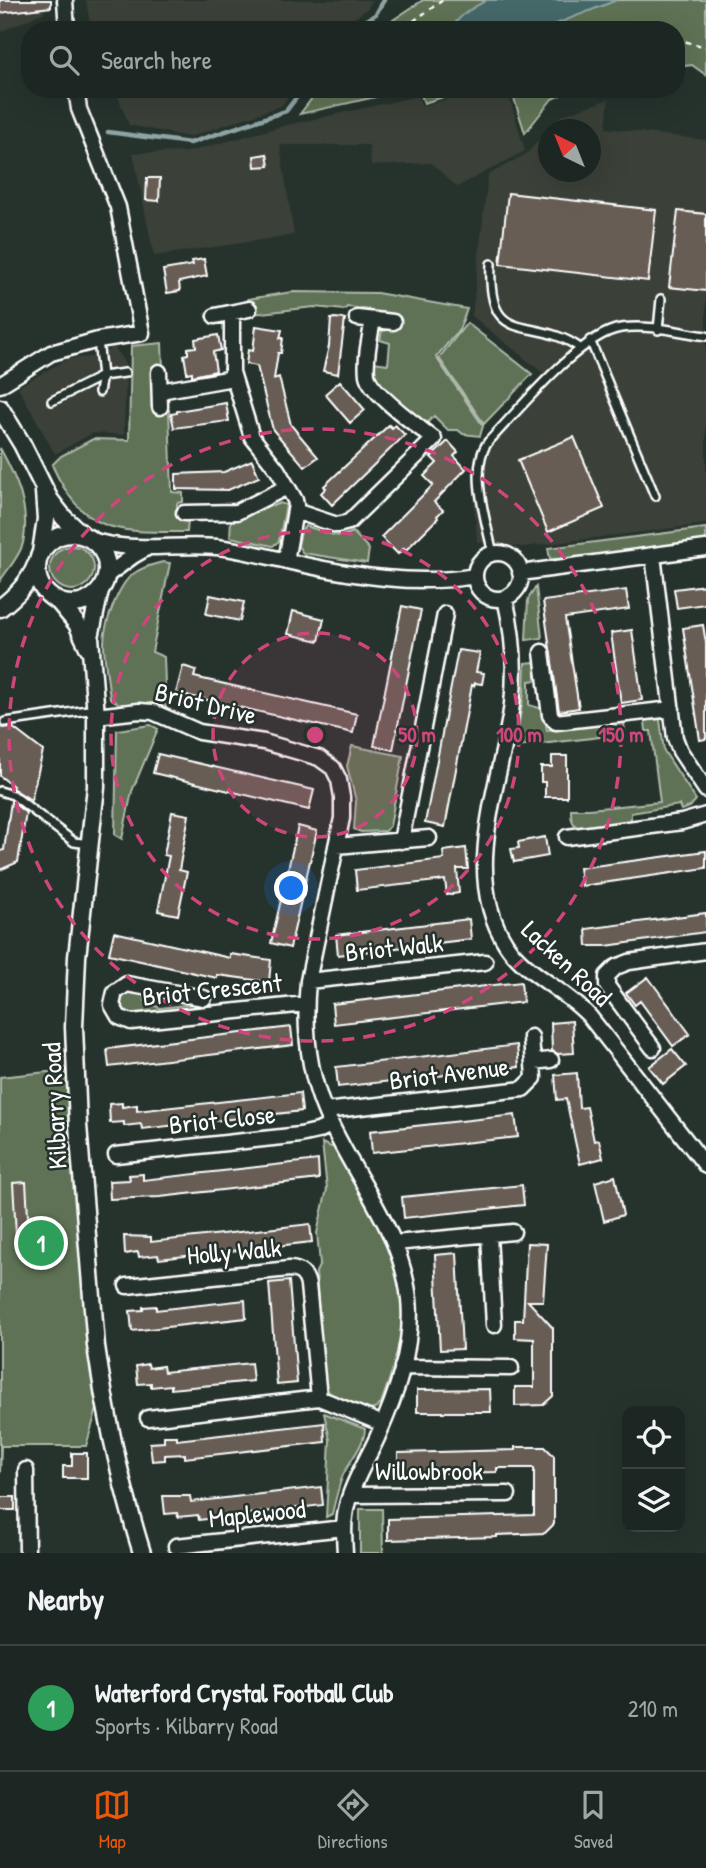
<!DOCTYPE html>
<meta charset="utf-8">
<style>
body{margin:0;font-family:"Patrick Hand",sans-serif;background:#29322f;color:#f1f3f6}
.controls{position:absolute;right:21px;bottom:21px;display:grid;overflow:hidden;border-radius:14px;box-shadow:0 7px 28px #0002}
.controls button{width:63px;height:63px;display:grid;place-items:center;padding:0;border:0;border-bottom:2px solid #3a4340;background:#1c2622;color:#f1f3f6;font:35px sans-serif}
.compass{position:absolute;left:538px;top:119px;width:63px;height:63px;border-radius:50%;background:#1c2622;box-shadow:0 7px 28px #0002;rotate:317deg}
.you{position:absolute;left:292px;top:889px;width:24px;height:24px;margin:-18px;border:5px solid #fff;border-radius:50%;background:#1a73e8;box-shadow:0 0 0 10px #1a73e833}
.badge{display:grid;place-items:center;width:46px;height:46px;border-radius:50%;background:#ea580c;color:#fff;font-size:23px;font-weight:700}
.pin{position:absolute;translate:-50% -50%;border:4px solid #fff;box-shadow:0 2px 7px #0006}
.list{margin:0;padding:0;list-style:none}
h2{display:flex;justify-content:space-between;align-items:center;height:91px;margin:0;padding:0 28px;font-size:30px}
h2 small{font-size:23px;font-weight:400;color:#a0a5a5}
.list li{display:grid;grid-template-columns:46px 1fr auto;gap:21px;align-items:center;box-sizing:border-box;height:126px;padding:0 28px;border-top:2px solid #3a4340}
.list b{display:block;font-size:26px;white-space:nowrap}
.list p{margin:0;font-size:23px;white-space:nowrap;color:#a0a5a5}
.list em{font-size:23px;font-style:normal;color:#a0a5a5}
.icon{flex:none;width:38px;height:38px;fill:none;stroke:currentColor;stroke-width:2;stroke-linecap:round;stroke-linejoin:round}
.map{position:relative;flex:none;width:706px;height:1553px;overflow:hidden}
.search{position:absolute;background:#1c2622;box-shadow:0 7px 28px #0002;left:21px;right:21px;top:21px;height:77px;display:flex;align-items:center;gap:18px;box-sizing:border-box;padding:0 24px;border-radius:28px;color:#a0a5a5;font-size:26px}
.sheet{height:217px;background:#1c2622}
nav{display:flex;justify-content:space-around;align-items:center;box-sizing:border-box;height:98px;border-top:2px solid #3a4340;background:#1c2622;font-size:19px;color:#a0a5a5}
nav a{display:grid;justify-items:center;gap:4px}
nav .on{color:#ea580c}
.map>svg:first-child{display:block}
.built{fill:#3a4039;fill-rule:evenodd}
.green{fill:#5f7255;stroke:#afb8aa;stroke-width:2}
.water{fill:#446869;stroke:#8fa4a5;stroke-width:2}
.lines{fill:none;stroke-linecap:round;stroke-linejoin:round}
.stream{stroke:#8fa4a5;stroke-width:4.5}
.building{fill:#685d54;stroke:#fff;stroke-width:2}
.service-casing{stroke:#fff;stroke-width:12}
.minor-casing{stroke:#fff;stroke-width:19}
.tertiary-casing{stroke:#fff;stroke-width:21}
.path{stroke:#fff;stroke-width:2.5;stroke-dasharray:5 5;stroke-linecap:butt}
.service{stroke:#26332d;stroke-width:7}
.minor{stroke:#26332d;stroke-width:14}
.tertiary{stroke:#26332d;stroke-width:16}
.ring{fill:none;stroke:#ce467c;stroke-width:3.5;stroke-dasharray:12 9}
.labels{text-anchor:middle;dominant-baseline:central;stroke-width:5;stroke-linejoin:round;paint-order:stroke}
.street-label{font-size:26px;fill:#fff;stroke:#26332d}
.centre{fill:#ce467c;stroke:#26332d;stroke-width:3.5}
.ring-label{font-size:21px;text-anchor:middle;font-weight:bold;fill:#ce467c;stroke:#26332d;stroke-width:5;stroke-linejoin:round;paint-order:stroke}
</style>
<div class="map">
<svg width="706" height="1553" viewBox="0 0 706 1553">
<rect width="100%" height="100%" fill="#26332d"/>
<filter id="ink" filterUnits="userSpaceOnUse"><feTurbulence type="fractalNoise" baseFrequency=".0143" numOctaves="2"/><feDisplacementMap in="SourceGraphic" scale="14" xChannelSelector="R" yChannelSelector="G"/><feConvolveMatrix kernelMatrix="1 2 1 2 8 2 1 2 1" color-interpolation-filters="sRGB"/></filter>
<g filter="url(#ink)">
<path class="built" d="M0 0H45V12L0 32Z
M86 0H372L368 8 339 30H91Z
M115 89H294L281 106 189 137 129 125Z
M482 89H507L525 151 457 187 431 163 371 166 369 145H280L294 235 154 256 133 153 188 152 287 125 418 96 422 106Z
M609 99 606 128 706 140V524L523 547 477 542 472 472 486 437 543 373 472 316 488 175 526 154 562 115ZM548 130H590V172H548Z
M114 346 126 366 124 435 93 433 55 454 18 387 67 359 99 356Z"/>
<path class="green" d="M423 0H706V75L692 65 676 67V30H378Z
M319 89H411L300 114Z
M419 89H469L424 103Z
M511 89H573L552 99 525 133Z
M292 292 377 293 467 309 459 330 436 357 483 426 480 436 463 434 458 430H448L434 416 427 423C410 409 369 386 374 362L388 364 390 343 380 340 382 331 394 329 396 316 368 312V309L347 307 344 310 314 307 253 314 252 304 248 299Z
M467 323 532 374 484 424 439 358Z
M162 343 163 369 152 370 153 410H169L172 492 183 493V502L177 503V518L188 519 187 532C117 532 84 535 52 465L61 456 93 439 129 440 131 346Z
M0 448C16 477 31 509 23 543 20 556 7 570 0 581Z
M270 502 273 506 280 503 286 505 279 541 273 546 230 537 231 520 242 517Z
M305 526C322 530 336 541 353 532L369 549 367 563 303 553 298 546 301 532Z
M706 528V541L576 558 550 559 548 548Z
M50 568a22 22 0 1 1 44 0a22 22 0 1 1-44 0Z
M163 562 170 563 152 652 164 657 166 710 137 703 121 705 110 698C108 680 104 661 104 643 104 625 118 585 133 574 142 567 152 565 163 562Z
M536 587 542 638 526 640 528 599Z
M535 662 537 680 529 681V705L543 709 547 730 624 722 625 734 515 747 524 693 525 663Z
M660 719 664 751 696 800 690 807 681 810 679 805 631 813V823L579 828C571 823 571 818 571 809H589L660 802 651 731H646L645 721Z
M151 725 158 729 132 791 122 839 115 835 117 730Z
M352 746 403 756 390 826 385 831 361 832 354 829 356 801 347 766Z
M129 990 145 992V1001L160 1008 201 1003 202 1007 200 1010 127 1016 118 1006 122 992Z
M66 1070 97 1409 86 1446H1L0 1474V1077Z
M322 1143 331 1147 335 1146C363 1196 406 1261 402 1320 400 1349 391 1376 381 1403L377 1408 370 1410 330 1394 324 1383 316 1272 320 1264 317 1233 327 1189Z
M324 1413 365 1429C364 1446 350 1460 343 1475 338 1488 335 1501 332 1514L326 1517 330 1440Z
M360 1509H382L383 1553H360Z"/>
<path class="water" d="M487 0H617L541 30H451C458 15 473 8 487 0Z"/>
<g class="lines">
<path class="stream" d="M352 30 376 14 384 0
M108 132 190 143 286 111 303 89"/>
</g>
<path class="building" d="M0 0H51V7L0 13Z
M267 154 269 166 255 167 254 156Z
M147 178H160L159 201 146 200Z
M508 193 656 210 648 281 500 264Z
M678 211 706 214V291L669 287Z
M204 259 207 276 179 282 180 291 167 293 163 270 193 265 192 261Z
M334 318 345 319 338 374 323 371 329 346 331 319Z
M256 326 282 330 280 338H283L281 353H278L274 379 279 377 291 425 318 457 305 467 273 430 257 366 246 364 248 350 253 351Z
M218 335 221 350 213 352 216 371 192 376V372L187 373 184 355 188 354V348L196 347 195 339Z
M340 381 365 410 350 423 325 394Z
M226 403 229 421 174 428 171 414 177 413V411Z
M389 425 392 428 395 425 405 435 332 505 321 493 326 488 324 486Z
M574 437 604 508 548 532 518 460Z
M448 441 458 452 454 456 466 469 434 502 443 510 437 516 438 518 406 550 404 548 398 554 381 537 433 485 424 476 437 463 431 457Z
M252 460 259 477 228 490 176 489V474L224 472Z
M706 585V604L677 608 674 589Z
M626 590 629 609 565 618 579 708 559 711 543 601Z
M210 595 244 602 240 621 206 614Z
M402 606 421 610 393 750 374 746Z
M293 611 324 619 319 641 288 634Z
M703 625 706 643V739L700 740 683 628Z
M632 630 642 700 621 703 611 633Z
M458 650 480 653 476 672 484 673 482 684 475 683 474 686 472 685 445 827 425 823Z
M183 666 196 670 194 677 357 714 353 733 176 693Z
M0 725 3 728 12 727 43 751 31 800 12 788 13 786 0 776Z
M158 754 314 790 309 810 153 773Z
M552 756H567V797H545V782H541V767H552Z
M11 801 26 813 18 862 0 870V851L4 850Z
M172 812 189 815 179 870 187 872 178 915 158 911 169 856 164 855Z
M298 826 317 831 290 948 271 943Z
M545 837 548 856 514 862 511 849 519 848 518 842Z
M466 848 468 869H457L459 893 447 895 445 880 357 890 355 870 444 859 443 851Z
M706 851V868L582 886 579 868Z
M706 913V932L606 946H587L586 929Z
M469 919 471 939 338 955 336 935Z
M114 932 230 958V954L271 960 269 982 217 975V978L109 954Z
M648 977 690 1034 673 1046 640 1001 635 1005 626 993Z
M521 982 523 1002 334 1024 332 1004Z
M572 1021 574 1053 558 1054 552 1051 551 1023Z
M291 1027 293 1045 109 1067 107 1049Z
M517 1045 519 1067 338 1087 336 1067Z
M672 1049 686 1066 663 1084 649 1067Z
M577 1073 579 1108 587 1107 594 1141 599 1140 603 1158 580 1164 566 1099 557 1100 555 1075Z
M300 1093 302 1111 142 1129 141 1124 124 1126V1122L110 1123 109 1104 122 1103V1107L137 1105V1111Z
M515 1115 518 1137 372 1153 370 1131Z
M318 1160 319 1179 160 1197 110 1199 109 1181 130 1180 129 1175 143 1174V1180Z
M615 1176 623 1215 604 1221 595 1182Z
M26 1182 29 1233 16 1234 13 1183Z
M522 1185 524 1205 404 1218 402 1197Z
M310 1224 312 1242 159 1259 158 1255 139 1257 138 1252 125 1254 124 1236 151 1237V1242Z
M527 1243 547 1244 543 1301H528L553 1328V1396L543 1405 515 1406V1387H534V1339L515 1338V1320H523Z
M457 1253 462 1349 440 1350 435 1255Z
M289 1281 297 1383 277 1385 269 1283Z
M245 1300 246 1318 132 1331 130 1311 143 1310V1307L156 1306V1310Z
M251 1363 253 1381 171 1389V1385L151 1387V1383L138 1384 136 1366 148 1364 149 1368 163 1366 164 1372Z
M490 1389 491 1412H417V1390Z
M324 1423 325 1442 185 1458V1454L165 1455V1460L152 1461 150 1443 164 1442V1436H177V1440Z
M515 1447H545L554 1456V1524L545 1533 497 1535V1537L388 1540V1519L534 1515V1468H497V1472L398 1474V1453L515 1450Z
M72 1453H87V1478H63V1466H72Z
M321 1487 323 1505 199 1520 198 1515 178 1517 177 1513 165 1514 163 1496H190L191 1502Z
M0 1497H15V1510H0Z"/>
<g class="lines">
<g class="service-casing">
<path id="service" d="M491 264C487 351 531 313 580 348
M658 330 661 299
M98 340 102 376 99 392
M590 340 655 496
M52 401 102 376 125 373
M493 554C487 524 468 468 488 442 518 411 580 334 621 328 648 324 679 332 706 336
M5 722 95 709
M0 791 13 795 74 842 90 844"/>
</g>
<g class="minor-casing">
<path id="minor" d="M65 0 67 30
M232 313V372L252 437 277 469 295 500 296 505 286 561
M215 316 249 309
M357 318 393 322
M159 372 160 407
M0 385 51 353 98 340 142 333 118 207 79 109 76 89
M160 391 233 378
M295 511 337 525 349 522 434 439C418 426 370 393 367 375 365 357 370 337 373 320
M184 513 237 512 287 487
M89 539C129 554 175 543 217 547 245 550 272 558 300 564 355 576 419 586 475 576
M475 576a23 23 0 1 1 46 0a23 23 0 1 1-46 0Z
M653 555 675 738 680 751 706 790
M520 573 706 548
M106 576 133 556 147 548
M505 598C513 632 516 669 512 704 502 780 460 873 506 944 525 974 566 990 590 1017L706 1166
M542 652 550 715 556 722 672 709
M96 716 139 711 153 712 199 732 264 742 319 758 333 768 339 780 342 797V818L308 981C304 1024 308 1071 325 1111 352 1175 401 1228 409 1299 414 1346 396 1396 377 1438 367 1460 353 1481 347 1505 343 1521 344 1537 345 1553
M567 837 682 822 706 815
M401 841 445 614
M336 846 429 838
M308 981 485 962
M204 998 127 984 115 992 112 1005 119 1017 131 1022 306 1004
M653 1048 607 986V976L616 967 629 962 706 951
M533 1062 551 1060
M325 1111 523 1089 534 1078 531 1037
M116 1155 300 1135 318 1131 331 1125
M489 1235 494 1325
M395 1243 513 1232
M127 1286 289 1269C300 1269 306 1275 308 1285L319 1398 383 1424
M402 1367 511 1368
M148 1418 319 1398
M26 1470 27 1553
M350 1495 508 1494
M176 1546 344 1528"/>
</g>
<g class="tertiary-casing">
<path id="tertiary" d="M0 408 22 444 50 500 64 518 84 536
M37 569a35 35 0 1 1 70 0a35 35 0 1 1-70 0Z
M41 552 46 519 44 492
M100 590 90 637 96 716V787L77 957 74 1027 78 1125 96 1346C106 1417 121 1485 142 1553
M58 601 77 624 88 647
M0 608C16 596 29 583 36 565"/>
</g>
<path class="path" d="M412 30V22L443 0
M676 39 706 47
M427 89 430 96 451 89"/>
<use href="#service" class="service"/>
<use href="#minor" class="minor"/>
<use href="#tertiary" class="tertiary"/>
</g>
</g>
<circle cx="315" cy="735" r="102" fill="#ce467c" fill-opacity=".12"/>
<g class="ring">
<circle cx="315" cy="735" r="102"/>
<circle cx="315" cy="735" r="204"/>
<circle cx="315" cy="735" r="306"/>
</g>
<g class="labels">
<g class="street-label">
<text transform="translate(206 703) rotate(14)">Briot Drive</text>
<text transform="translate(394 947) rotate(-6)">Briot Walk</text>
<text transform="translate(567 963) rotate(43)">Lacken Road</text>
<text transform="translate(212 989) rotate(-6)">Briot Crescent</text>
<text transform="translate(449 1073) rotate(-7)">Briot Avenue</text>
<text transform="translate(54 1106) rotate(-93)">Kilbarry Road</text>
<text transform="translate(222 1119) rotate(-6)">Briot Close</text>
<text transform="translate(234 1251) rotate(-5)">Holly Walk</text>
<text x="429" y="1470">Willowbrook</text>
<text transform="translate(257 1513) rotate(-6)">Maplewood</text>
</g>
</g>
<circle cx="315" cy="735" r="10" class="centre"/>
<g class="ring-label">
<text x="417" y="742">50 m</text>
<text x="519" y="742">100 m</text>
<text x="621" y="742">150 m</text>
</g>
</svg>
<div class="controls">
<button><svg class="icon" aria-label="locate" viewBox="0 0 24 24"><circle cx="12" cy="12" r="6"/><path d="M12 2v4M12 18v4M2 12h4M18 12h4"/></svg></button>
<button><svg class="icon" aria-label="layers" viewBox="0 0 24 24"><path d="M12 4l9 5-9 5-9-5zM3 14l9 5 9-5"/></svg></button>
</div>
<svg class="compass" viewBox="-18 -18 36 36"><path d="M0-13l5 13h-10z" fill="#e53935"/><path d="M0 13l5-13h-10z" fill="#a0a5a5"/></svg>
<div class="you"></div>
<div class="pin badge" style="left:41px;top:1243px;background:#2e9e5b">1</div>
<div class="search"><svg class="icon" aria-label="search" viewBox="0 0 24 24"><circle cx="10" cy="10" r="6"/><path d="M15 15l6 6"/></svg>Search here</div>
</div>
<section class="sheet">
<h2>Nearby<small></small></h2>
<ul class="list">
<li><span class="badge" style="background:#2e9e5b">1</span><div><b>Waterford Crystal Football Club</b><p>Sports · Kilbarry Road</p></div><em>210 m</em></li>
</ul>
</section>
<nav>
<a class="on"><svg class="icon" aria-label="map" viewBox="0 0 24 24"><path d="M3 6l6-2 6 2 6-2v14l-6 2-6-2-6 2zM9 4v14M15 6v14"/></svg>Map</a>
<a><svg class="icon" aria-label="directions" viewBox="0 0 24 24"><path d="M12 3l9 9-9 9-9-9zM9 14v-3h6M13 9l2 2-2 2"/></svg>Directions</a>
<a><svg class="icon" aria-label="saved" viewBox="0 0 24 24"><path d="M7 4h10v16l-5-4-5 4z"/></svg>Saved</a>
</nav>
